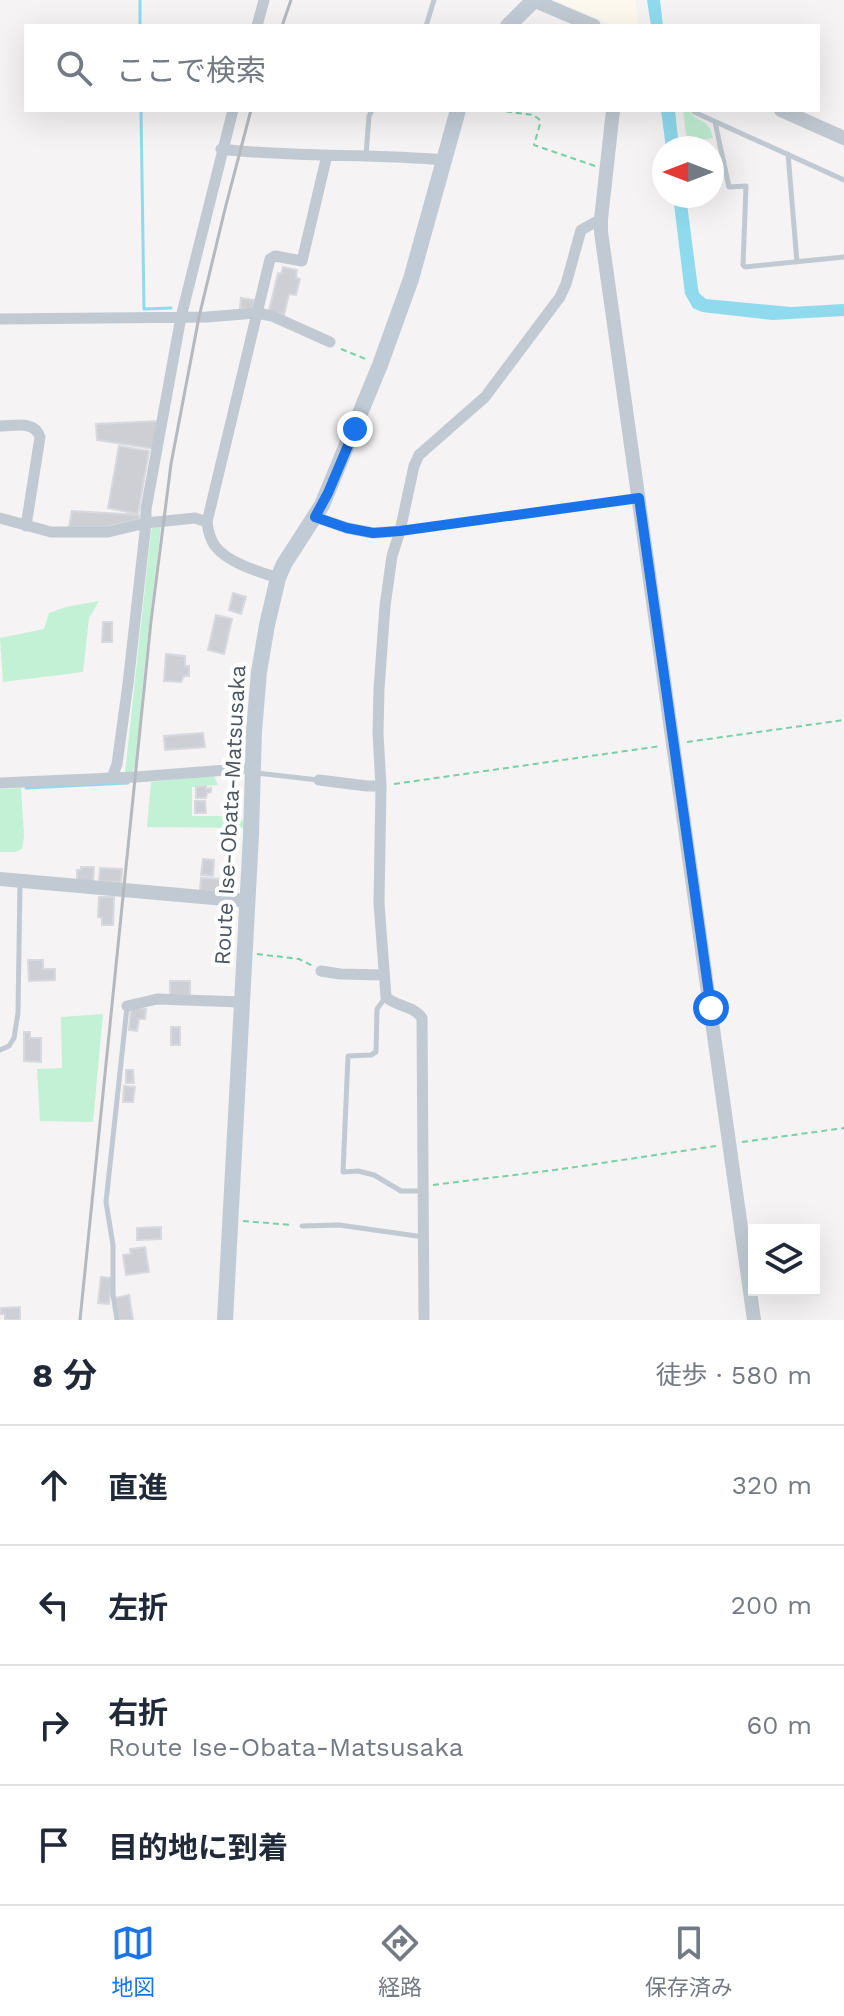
<!DOCTYPE html>
<html lang="ja">
<meta charset="utf-8">
<style>
body{margin:0;font-family:"Work Sans","Noto Sans JP",sans-serif;background:#f2f2f3;color:#1f2937}
.controls{position:absolute;right:24px;bottom:24px;display:grid;overflow:hidden;border-radius:0px;box-shadow:0 8px 32px #0002}
.controls button{width:72px;height:72px;display:grid;place-items:center;padding:0;border:0;border-bottom:2px solid #e0e1e3;background:#fff;color:#1f2937;font:40px sans-serif}
.compass{position:absolute;left:652px;top:136px;width:72px;height:72px;border-radius:50%;background:#fff;box-shadow:0 8px 32px #0002;rotate:270deg}
.stop{position:absolute;width:24px;height:24px;margin:-18px;border:6px solid #1a73e8;border-radius:50%;background:#fff}
.stop.end{background:#1a73e8;border-color:#fff;box-shadow:0 2px 8px #0008}
.list{margin:0;padding:0;list-style:none}
h2{display:flex;justify-content:space-between;align-items:center;height:104px;margin:0;padding:0 32px;font-size:34px}
h2 small{font-size:26px;font-weight:400;color:#747a83}
.list li{display:grid;grid-template-columns:52px 1fr auto;gap:24px;align-items:center;box-sizing:border-box;height:120px;padding:0 32px;border-top:2px solid #e0e1e3}
.list b{display:block;font-size:30px;white-space:nowrap}
.list p{margin:0;font-size:26px;white-space:nowrap;color:#747a83}
.list em{font-size:26px;font-style:normal;color:#747a83}
.icon{flex:none;width:44px;height:44px;fill:none;stroke:currentColor;stroke-width:2;stroke-linecap:round;stroke-linejoin:round}
.map{position:relative;flex:none;width:844px;height:1320px;overflow:hidden}
.search{position:absolute;background:#fff;box-shadow:0 8px 32px #0002;left:24px;right:24px;top:24px;height:88px;display:flex;align-items:center;gap:20px;box-sizing:border-box;padding:0 28px;border-radius:0px;color:#747a83;font-size:30px}
.sheet{height:584px;background:#fff}
nav{display:flex;justify-content:space-around;align-items:center;box-sizing:border-box;height:112px;border-top:2px solid #e0e1e3;background:#fff;font-size:22px;color:#747a83}
nav a{display:grid;justify-items:center;gap:4px}
nav .on{color:#1a73e8}
.map>svg:first-child{display:block}
.commercial{fill:#fdf9ef}
.green{fill:#c3f1d5}
.water{fill:#90daee}
.lines{fill:none;stroke-linecap:round;stroke-linejoin:round}
.stream{stroke:#90daee;stroke-width:3}
.building{fill:#cdcfd5;stroke:#d7d9de;stroke-width:2}
.path{stroke:#7ad0a6;stroke-width:2;stroke-dasharray:6 4;stroke-linecap:butt}
.service{stroke:#c1cad2;stroke-width:5}
.minor{stroke:#c1cad2;stroke-width:11}
.tertiary{stroke:#c1cad2;stroke-width:14}
.secondary{stroke:#c1cbd6;stroke-width:16}
.rail{stroke:#b5b8bd;stroke-width:3}
.route{stroke:#1a73e8;stroke-width:10}
.labels{text-anchor:middle;dominant-baseline:central;stroke-width:8;stroke-linejoin:round;paint-order:stroke}
.street-label{font-size:22px;fill:#4a5661;stroke:#fff}
</style>
<div class="map">
<svg width="844" height="1320" viewBox="0 0 844 1320">
<rect width="100%" height="100%" fill="#f5f3f3"/>
<path class="commercial" d="M555 0H635L639 26H615Z"/>
<path class="green" d="M683 110H688C699 125 708 116 713 138L687 142Z
M161 527C154 582 147 638 142 693 140 713 141 758 132 773H125L151 532 152 528Z
M99 601 89 618 83 672 3 682 0 638 44 629 49 613 66 607Z
M214 775 218 785 192 787V816H241L245 828 147 827 151 782Z
M21 788 24 836 22 849 15 852H0V789Z
M103 1014 93 1122 40 1121 37 1069 62 1068 61 1017Z"/>
<path class="water" d="M647 0H660L663 26H651Z
M661 110H675L679 148H666Z
M673 196H686L698 288 699 293 706 299 791 307 844 304V316L772 320 702 312 693 308 685 294Z"/>
<g class="lines">
<path class="stream" d="M140 0V26
M141 110 144 309 171 308
M26 788 128 783"/>
</g>
<path class="building" d="M283 267 297 270 296 278 300 279 296 295 289 294 284 315 269 311 278 273 281 274Z
M241 298 254 300 253 310 240 308Z
M159 421 155 449 97 440 96 424Z
M119 446 149 451 138 514 108 508Z
M72 511 139 515 140 519 107 527H69Z
M233 593 246 597 241 614 229 610Z
M216 615 232 619 224 654 208 650Z
M103 622H112V642H102Z
M166 654 185 656V666H189V676H184L181 682 164 681Z
M203 733 205 747 165 750 164 736Z
M206 786V789L211 788V792L207 793 206 798H196V787Z
M195 801H205L206 813H195Z
M203 859 214 860 213 876 201 875Z
M81 867H94L93 882H77V870H81Z
M100 868 122 869 121 883 99 881Z
M201 878 221 879 219 892 200 891Z
M99 897H114L113 925H102V918L98 917Z
M28 960H43V969H55V980L29 981Z
M170 981H190V995H170Z
M131 1007 146 1009 145 1019H139L137 1031 129 1030Z
M171 1027H180V1045H171Z
M24 1032H30V1038H41V1062L24 1061Z
M126 1070H133L134 1083H126Z
M124 1086 135 1087 133 1102H123Z
M161 1227V1239L137 1240V1228Z
M145 1247 149 1272 126 1275 123 1255 131 1254 130 1249Z
M101 1277 112 1278 109 1304 98 1303Z
M129 1295 133 1320H119L115 1298Z
M20 1307V1320H5V1314H0V1308Z"/>
<g class="lines">
<path class="path" d="M496 110 533 115 539 119 540 124 534 145 595 166
M341 349 368 360
M413 529 625 500
M687 742 844 720
M394 784 661 746
M257 954 299 959 313 966
M742 1142 844 1128
M433 1185 562 1169 716 1146
M243 1221 292 1225"/>
<path class="service" d="M426 26 434 0
M694 112 844 180
M715 122 729 187 746 186 743 265 745 267 844 257
M788 154 797 262
M366 155 369 116 372 110
M257 773 318 780
M385 998 377 1009 376 1052 371 1055 348 1056 343 1172 358 1171 374 1175 401 1191H423
M0 1050 9 1046 14 1038 18 1013 20 883
M302 1226 339 1225 424 1237
M117 1320 113 1294V1245L106 1202 127 1007"/>
<path class="minor" d="M257 26 264 0
M221 149C295 158 370 153 444 160
M0 319 207 317 257 313 272 316 330 342
M0 426C15 426 34 420 40 437L26 526
M315 517 347 528 373 533 400 531
M0 518 51 532H108L146 523 195 518 207 522C208 530 210 539 215 546 228 563 259 572 278 578
M207 522 270 259 275 256 302 261 327 155
M112 778 117 764 128 684 146 523V509L181 317 233 110
M319 780 367 786H381
M0 783 136 777 252 768
M321 971 340 974 384 975
M127 1006 157 999 241 1002
M424 1320 422 1018C414 1006 397 1007 386 997L379 903 381 786 378 734 379 689 385 606 392 556 400 531 414 466 419 455 485 397 560 297 566 284 581 230 601 219"/>
<path class="tertiary" d="M533 0 594 26
M613 110 601 219V232L754 1320
M781 110 844 138
M0 879 247 901"/>
<path class="secondary" d="M508 26 534 0
M225 1320 251 835 254 731 259 672 267 625 278 578 284 564 322 505 380 365 411 279 458 110"/>
<path class="rail" d="M282 26 291 0
M80 1320 151 621 171 464 199 317 225 209 251 110"/>
</g>
<g class="lines">
<path class="route" d="M355 429 328 493 315 517 347 528 373 533 400 531 639 498 711 1008"/>
</g>
<g class="labels">
<g class="street-label">
<text transform="translate(230 815) rotate(-87)">Route Ise-Obata-Matsusaka</text>
</g>
</g>
</svg>
<div class="controls">
<button><svg class="icon" aria-label="layers" viewBox="0 0 24 24"><path d="M12 4l9 5-9 5-9-5zM3 14l9 5 9-5"/></svg></button>
</div>
<svg class="compass" viewBox="-18 -18 36 36"><path d="M0-13l5 13h-10z" fill="#e53935"/><path d="M0 13l5-13h-10z" fill="#747a83"/></svg>
<div class="stop" style="left:711px;top:1008px"></div>
<div class="stop end" style="left:355px;top:429px"></div>
<div class="search"><svg class="icon" aria-label="search" viewBox="0 0 24 24"><circle cx="10" cy="10" r="6"/><path d="M15 15l6 6"/></svg>ここで検索</div>
</div>
<section class="sheet">
<h2>8 分<small>徒歩 · 580 m</small></h2>
<ul class="list">
<li><svg class="icon" aria-label="ahead" viewBox="0 0 24 24"><path d="M12 20V5M6 11l6-6 6 6"/></svg><div><b>直進</b></div><em>320 m</em></li>
<li><svg class="icon" aria-label="left" viewBox="0 0 24 24"><path d="M17 20v-9H6M10 6l-5 5 5 5"/></svg><div><b>左折</b></div><em>200 m</em></li>
<li><svg class="icon" aria-label="right" viewBox="0 0 24 24"><path d="M7 20v-9h11M14 6l5 5-5 5"/></svg><div><b>右折</b><p>Route Ise-Obata-Matsusaka</p></div><em>60 m</em></li>
<li><svg class="icon" aria-label="arrive" viewBox="0 0 24 24"><path d="M6 21V4h12l-3 4 3 4H6"/></svg><div><b>目的地に到着</b></div></li>
</ul>
</section>
<nav>
<a class="on"><svg class="icon" aria-label="map" viewBox="0 0 24 24"><path d="M3 6l6-2 6 2 6-2v14l-6 2-6-2-6 2zM9 4v14M15 6v14"/></svg>地図</a>
<a><svg class="icon" aria-label="directions" viewBox="0 0 24 24"><path d="M12 3l9 9-9 9-9-9zM9 14v-3h6M13 9l2 2-2 2"/></svg>経路</a>
<a><svg class="icon" aria-label="saved" viewBox="0 0 24 24"><path d="M7 4h10v16l-5-4-5 4z"/></svg>保存済み</a>
</nav>
